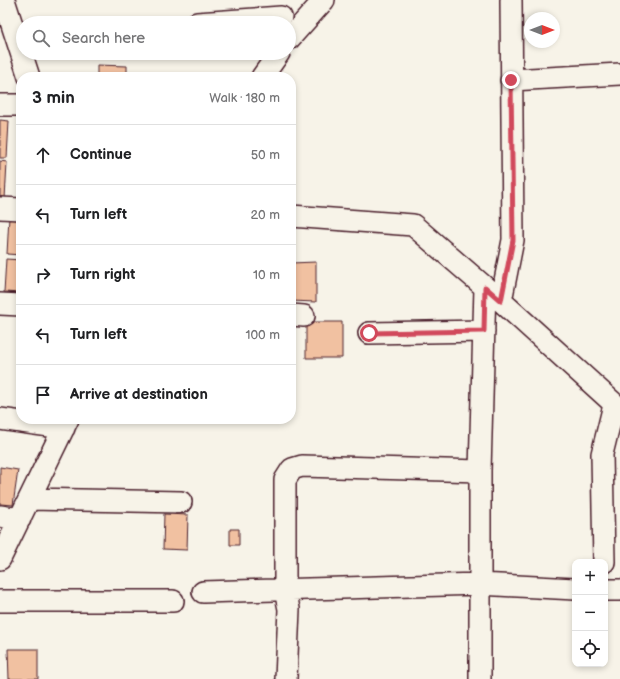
<!DOCTYPE html>
<meta charset="utf-8">
<style>
body{margin:0;font-family:"Balsamiq Sans",sans-serif;background:#f2f2f2;color:#202124}
.controls{position:absolute;right:12px;bottom:12px;display:grid;overflow:hidden;border-radius:8px;box-shadow:0 2px 6px #0003}
.controls button{width:36px;height:36px;display:grid;place-items:center;padding:0;border:0;border-bottom:1px solid #e0e0e0;background:#fff;color:#202124;font:20px sans-serif}
.compass{position:absolute;left:524px;top:12px;width:36px;height:36px;border-radius:50%;background:#fff;box-shadow:0 2px 6px #0003;rotate:90deg}
.stop{position:absolute;width:12px;height:12px;margin:-9px;border:3px solid #d1495b;border-radius:50%;background:#fff}
.stop.end{background:#d1495b;border-color:#fff;box-shadow:0 1px 4px #0008}
.list{margin:0;padding:0;list-style:none}
h2{display:flex;justify-content:space-between;align-items:center;height:52px;margin:0;padding:0 16px;font-size:17px}
h2 small{font-size:13px;font-weight:400;color:#757577}
.list li{display:grid;grid-template-columns:26px 1fr auto;gap:12px;align-items:center;box-sizing:border-box;height:60px;padding:0 16px;border-top:1px solid #e0e0e0}
.list b{display:block;font-size:15px;white-space:nowrap}
.list em{font-size:13px;font-style:normal;color:#757577}
.icon{flex:none;width:22px;height:22px;fill:none;stroke:currentColor;stroke-width:2;stroke-linecap:round;stroke-linejoin:round}
.map{position:relative;flex:none;width:620px;height:679px;overflow:hidden}
.search{position:absolute;background:#fff;box-shadow:0 2px 6px #0003;left:16px;top:16px;width:280px;height:44px;display:flex;align-items:center;gap:10px;box-sizing:border-box;padding:0 14px;border-radius:22px;color:#757577;font-size:15px}
.panel{position:absolute;background:#fff;box-shadow:0 2px 6px #0003;left:16px;top:72px;width:280px;height:352px;border-radius:16px}
.map>svg:first-child{display:block}
.building{fill:#f1c1a1;stroke:#4a1f2b}
.lines{fill:none;stroke-linecap:round;stroke-linejoin:round}
.minor-casing{stroke:#4a1f2b;stroke-width:24}
.minor{stroke:#f7f3e8;stroke-width:21}
.route{stroke:#d1495b;stroke-width:5}
</style>
<div class="map">
<svg width="620" height="679" viewBox="0 0 620 679">
<rect width="100%" height="100%" fill="#f7f3e8"/>
<filter id="ink" filterUnits="userSpaceOnUse"><feTurbulence type="fractalNoise" baseFrequency=".025" numOctaves="2"/><feDisplacementMap in="SourceGraphic" scale="8" xChannelSelector="R" yChannelSelector="G"/><feConvolveMatrix kernelMatrix="1 2 1 2 8 2 1 2 1" color-interpolation-filters="sRGB"/></filter>
<g filter="url(#ink)">
<path class="building" d="M97 65 127 66V77H97Z
M0 120 9 121 7 158H0Z
M0 161 7 162 5 199 0 198Z
M9 217H21V255L7 254Z
M6 259 21 260V293L4 292Z
M316 262V302L291 301V263Z
M306 322H342V358H306Z
M0 467 18 470 13 505 0 504Z
M164 514 188 515 187 550 163 549Z
M230 529H239V545H230Z
M8 649H38V679H9Z"/>
<g class="lines">
<g class="minor-casing">
<path id="minor" d="M4 0 29 77
M197 23 281 17
M289 39 324 0
M262 77 279 53
M511 80 620 74
M0 105H21
M0 208 21 209
M291 216 413 225 501 301 620 409
M501 301 513 240 511 0
M0 304 21 305
M291 315 304 316
M369 333 484 331
M0 419 64 428
M30 499 181 502
M0 516 20 519
M0 559 68 419
M604 562 602 454 614 405
M605 590H620
M203 592 479 584 575 589
M0 601H173
M286 679 289 609 285 590V480L292 469 302 466 480 471
M480 679V471L485 287"/>
</g>
<use href="#minor" class="minor"/>
</g>
</g>
<g class="lines" filter="url(#ink)">
<path class="route" d="M369 333 484 331 485 287 501 301 513 240 511 80"/>
</g>
</svg>
<div class="controls">
<button>+</button>
<button>−</button>
<button><svg class="icon" aria-label="locate" viewBox="0 0 24 24"><circle cx="12" cy="12" r="6"/><path d="M12 2v4M12 18v4M2 12h4M18 12h4"/></svg></button>
</div>
<svg class="compass" viewBox="-18 -18 36 36"><path d="M0-13l5 13h-10z" fill="#e53935"/><path d="M0 13l5-13h-10z" fill="#757577"/></svg>
<div class="stop" style="left:369px;top:333px"></div>
<div class="stop end" style="left:511px;top:80px"></div>
<div class="search"><svg class="icon" aria-label="search" viewBox="0 0 24 24"><circle cx="10" cy="10" r="6"/><path d="M15 15l6 6"/></svg>Search here</div>
<section class="panel">
<h2>3 min<small>Walk · 180 m</small></h2>
<ul class="list">
<li><svg class="icon" aria-label="ahead" viewBox="0 0 24 24"><path d="M12 20V5M6 11l6-6 6 6"/></svg><div><b>Continue</b></div><em>50 m</em></li>
<li><svg class="icon" aria-label="left" viewBox="0 0 24 24"><path d="M17 20v-9H6M10 6l-5 5 5 5"/></svg><div><b>Turn left</b></div><em>20 m</em></li>
<li><svg class="icon" aria-label="right" viewBox="0 0 24 24"><path d="M7 20v-9h11M14 6l5 5-5 5"/></svg><div><b>Turn right</b></div><em>10 m</em></li>
<li><svg class="icon" aria-label="left" viewBox="0 0 24 24"><path d="M17 20v-9H6M10 6l-5 5 5 5"/></svg><div><b>Turn left</b></div><em>100 m</em></li>
<li><svg class="icon" aria-label="arrive" viewBox="0 0 24 24"><path d="M6 21V4h12l-3 4 3 4H6"/></svg><div><b>Arrive at destination</b></div></li>
</ul>
</section>
</div>
